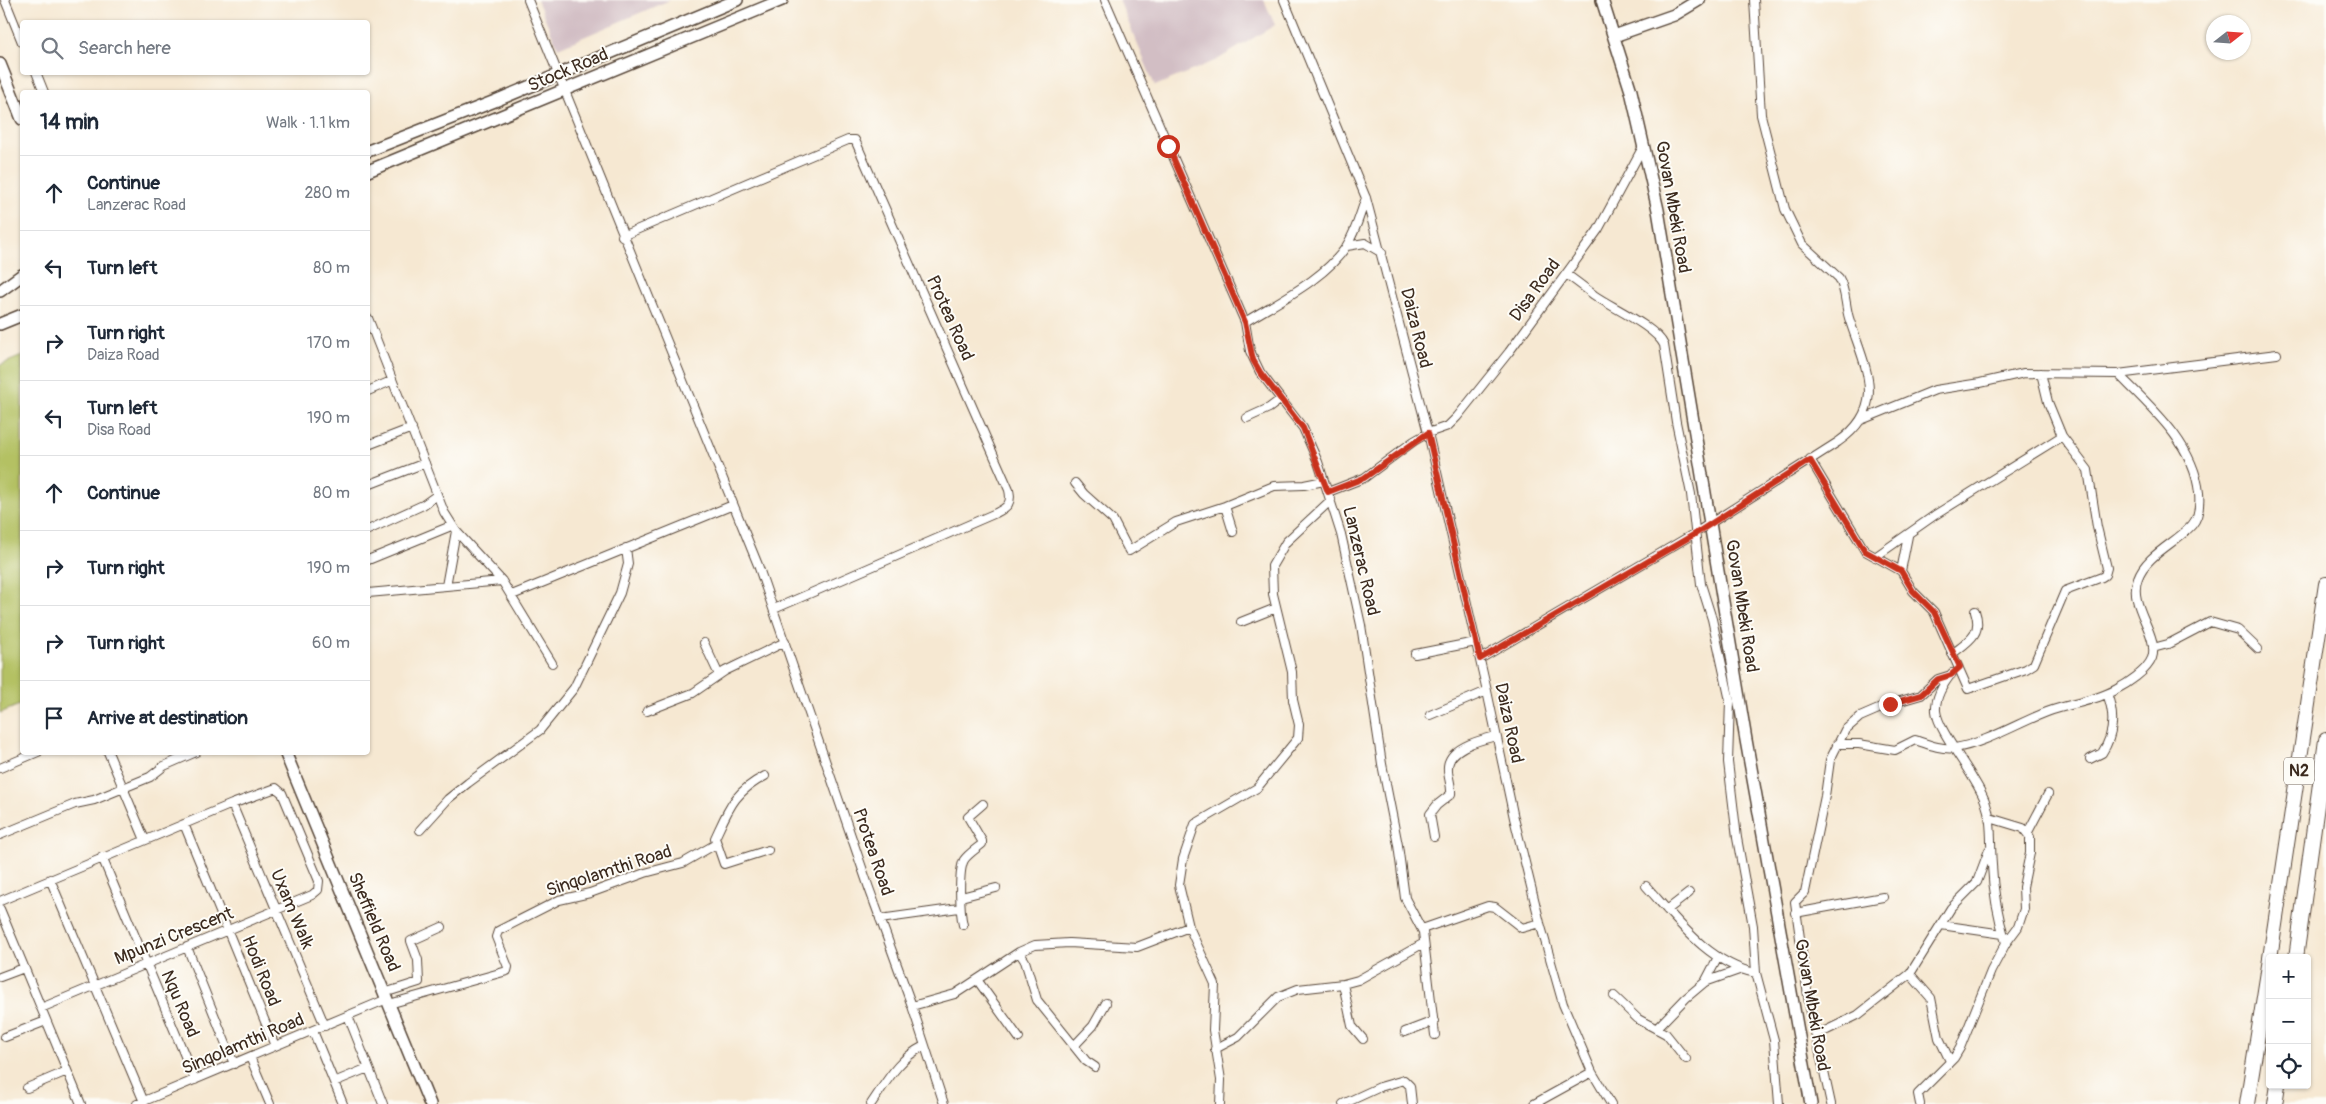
<!DOCTYPE html>
<meta charset="utf-8">
<style>
body{margin:0;font-family:Pangolin,sans-serif;background:#f2f2f3;color:#1f2937}
.controls{position:absolute;right:15px;bottom:15px;display:grid;overflow:hidden;border-radius:5px;box-shadow:0 1px 4px #0004}
.controls button{width:45px;height:45px;display:grid;place-items:center;padding:0;border:0;border-bottom:1px solid #e0e1e3;background:#fff;color:#1f2937;font:25px sans-serif}
.compass{position:absolute;left:2206px;top:15px;width:45px;height:45px;border-radius:50%;background:#fff;box-shadow:0 1px 4px #0004;rotate:73deg}
.stop{position:absolute;width:15px;height:15px;margin:-11px;border:4px solid #c8321e;border-radius:50%;background:#fff}
.stop.end{background:#c8321e;border-color:#fff;box-shadow:0 1px 5px #0008}
.list{margin:0;padding:0;list-style:none}
h2{display:flex;justify-content:space-between;align-items:center;height:65px;margin:0;padding:0 20px;font-size:21px}
h2 small{font-size:16px;font-weight:400;color:#747a83}
.list li{display:grid;grid-template-columns:32px 1fr auto;gap:15px;align-items:center;box-sizing:border-box;height:75px;padding:0 20px;border-top:1px solid #e0e1e3}
.list b{display:block;font-size:19px;white-space:nowrap}
.list p{margin:0;font-size:16px;white-space:nowrap;color:#747a83}
.list em{font-size:16px;font-style:normal;color:#747a83}
.icon{flex:none;width:28px;height:28px;fill:none;stroke:currentColor;stroke-width:2;stroke-linecap:round;stroke-linejoin:round}
.map{position:relative;flex:none;width:2326px;height:1104px;overflow:hidden}
.search{position:absolute;background:#fff;box-shadow:0 1px 4px #0004;left:20px;top:20px;width:350px;height:55px;display:flex;align-items:center;gap:12px;box-sizing:border-box;padding:0 18px;border-radius:5px;color:#747a83;font-size:19px}
.panel{position:absolute;background:#fff;box-shadow:0 1px 4px #0004;left:20px;top:90px;width:350px;height:665px;border-radius:5px}
.map>svg:first-child{display:block}
.industrial{fill:#d2bec4}
.green{fill:#b4c163;stroke:#787640}
.lines{fill:none;stroke-linecap:round;stroke-linejoin:round}
.street-casing{stroke:#574639;stroke-width:10}
.secondary-casing{stroke:#574639;stroke-width:14}
.highway-casing{stroke:#574639;stroke-width:16}
.street{stroke:#fff;stroke-width:8}
.secondary{stroke:#fff;stroke-width:11}
.highway{stroke:#fff;stroke-width:14}
.route{stroke:#c8321e;stroke-width:6}
.labels{text-anchor:middle;dominant-baseline:central;stroke-width:4;stroke-linejoin:round;paint-order:stroke}
.shield{fill:#fdfcf7;stroke:#75695f;stroke-width:1}
.shield-label{font-size:16px;font-weight:bold;fill:#3b2a1e}
.street-label{font-size:18px;fill:#3b2a1e;stroke:#fdfcf7}
</style>
<div class="map">
<svg width="2326" height="1104" viewBox="0 0 2326 1104">
<rect width="100%" height="100%" fill="#fdfcf7"/>
<filter id="ink" filterUnits="userSpaceOnUse"><feTurbulence type="fractalNoise" baseFrequency=".02" numOctaves="2"/><feDisplacementMap in="SourceGraphic" scale="10" xChannelSelector="R" yChannelSelector="G"/><feConvolveMatrix kernelMatrix="1 2 1 2 8 2 1 2 1" color-interpolation-filters="sRGB"/></filter>
<filter id="wash" filterUnits="userSpaceOnUse"><feTurbulence type="fractalNoise" baseFrequency=".0096" numOctaves="4" result="noise"/><feDisplacementMap in="SourceGraphic" scale="20" xChannelSelector="R" yChannelSelector="G"/><feGaussianBlur stdDeviation="1.12" result="paint"/><feColorMatrix in="noise" values="0 0 0 0 0 0 0 0 0 0 0 0 0 0 0 0 0 1.4 0 .05"/><feComposite in="paint" operator="in"/></filter>
<g filter="url(#wash)">
<rect width="100%" height="100%" fill="#f6e8d2"/>
<path class="industrial" d="M537 0H670L558 48Z
M1119 0H1264L1275 25 1217 60 1155 86Z"/>
<path class="green" d="M22 356V704L0 713V365Z"/>
</g>
<g filter="url(#ink)">
<g class="lines">
<g class="street-casing">
<path id="street" d="M5 0 22 42
M528 0 758 565 869 888 912 1006 944 1104
M1105 0 1245 322 1250 351 1260 372 1303 428 1318 462 1341 534 1361 625 1382 764 1398 845 1405 898 1423 932 1435 1035
M1284 0 1366 198 1428 433 1487 691 1514 818 1540 923 1563 1004 1592 1072 1611 1104
M36 72 44 92
M622 236 848 140H855L1009 490C1012 503 1008 507 996 513L774 609
M1347 246 1365 243 1382 253
M1566 274C1576 281 1585 288 1594 295 1611 307 1656 327 1664 345L1676 422 1691 494 1701 584 1712 619 1730 701 1728 762 1737 838 1753 926 1756 973 1774 1040 1779 1104
M368 318 444 512 456 531 502 581 552 663
M1245 322C1277 302 1327 278 1347 245 1356 231 1360 214 1366 198
M368 391 391 381
M1247 418 1269 408 1281 399
M1861 420 1935 390 1980 383 2024 373 2118 374 2277 354
M368 445 412 428
M1810 459 1865 551 1901 571 1913 591 1934 612 1968 689 2026 669 2034 664 2065 591 2102 577 2105 575 2107 568 2097 527 2088 470 2062 436 2048 402 2041 373
M1075 483 1084 494 1113 520 1129 551 1176 522 1225 506 1274 486 1304 485 1324 481
M368 485 425 463
M1328 492 1364 478 1414 441 1428 433 1448 426 1457 417 1509 352 1598 230 1644 145
M1225 506 1233 532
M368 530 423 505 437 495
M1875 557 1935 515 2062 436
M368 560 451 526
M1901 571 1908 536
M446 586 456 531
M368 593 502 581
M512 595 733 505
M1241 622 1276 608
M704 643 719 675
M2153 648 2168 644 2210 622 2238 630 2258 649
M1415 654 1476 642
M1952 654C1969 641 1983 634 1975 611
M1480 659 1695 533 1838 442C1890 406 1864 366 1849 318 1845 305 1846 290 1839 278L1802 244 1785 209 1761 115 1754 0
M647 711 693 693 725 671 785 642
M1430 715 1487 691
M1837 744H1859L1895 750 1915 740C1927 744 1942 750 1955 748 1986 743 2018 723 2047 712 2069 704 2095 701 2115 690 2127 684 2147 671 2152 658 2160 634 2127 605 2138 578 2146 555 2176 543 2192 525 2199 517 2200 504 2199 493 2194 444 2151 407 2118 374
M108 752 145 840
M2090 759 2102 753C2114 735 2115 714 2107 694
M0 768 38 752
M765 776C734 792 729 808 715 838L724 864 768 850
M232 804 325 1026
M1990 818 2023 828 2030 837V853L2023 887 2024 909 2018 927 2006 943
M184 824 275 1046
M420 830 448 799 468 783 540 730 574 688 620 593 628 564 626 548
M2028 832 2048 794
M0 835 75 804 94 800 150 777 164 766 196 752
M1434 837 1430 814 1437 805 1451 794C1452 786 1448 778 1448 770 1446 748 1480 740 1496 736
M102 857 195 1080
M50 879 144 1102
M1646 886C1676 919 1709 964 1756 973
M961 897 996 888
M0 901 232 804 276 788 282 793 319 881 318 890 312 895 41 1008
M0 909 81 1104
M1667 910 1689 893
M1795 913 1883 897
M880 919 959 908
M963 925C960 913 958 871 964 860 968 854 976 849 982 844V841L968 817 983 804
M1941 925 2003 934
M1422 929 1488 906 1495 907 1522 928 1540 923
M187 947 234 1064
M1019 952 1025 961 1037 1000 1086 1061 1095 1067
M1910 974 1931 998 1939 1038 1950 1061
M0 977 24 968
M978 981 1019 1038
M1705 982 1739 970
M1343 984 1352 1026 1363 1039
M384 993 419 982 418 960 411 941 442 927
M1614 996 1638 1019 1666 1034 1686 1059
M389 1004 507 971 508 967 496 937 498 931 559 900 590 893 645 873 683 863 716 844
M912 1006 955 994 1019 952 1035 945 1069 943 1137 947 1189 927
M348 1016 383 1104
M1656 1029 1686 998 1705 982 1718 957
M313 1031 343 1104
M1405 1032 1434 1021
M1815 1033 1827 1030 1858 1015 1910 974 1951 908 1977 882 1989 850
M5 1037 46 1021
M1074 1046 1093 1026 1106 1003
M1215 1049 1238 1037 1278 997 1298 989 1343 984 1358 980 1424 943
M250 1057 270 1104
M334 1082 368 1068
M27 1088 67 1071
M137 1104 387 999
M871 1104C887 1081 898 1059 924 1046
M1220 1104 1221 1080 1213 1030 1215 984 1189 927 1179 885 1183 859 1195 824 1257 788 1298 738 1299 725 1293 700 1292 672 1273 594 1272 566 1286 542 1331 500
M1343 1104 1380 1087 1404 1080 1410 1086 1412 1104
M1534 1104 1592 1072
M1831 1104 1809 1003 1795 902 1805 892 1825 796 1830 760 1845 730 1860 717 1890 704 1921 695 1938 679 1951 675
M1920 1104 1918 1094 1954 1058 1960 1048 1991 971 2006 943C1998 917 1993 892 1992 865 1990 843 1993 822 1985 801 1976 776 1938 732 1936 711 1935 697 1944 683 1952 673"/>
</g>
<g class="secondary-casing">
<path id="secondary" d="M1602 0 1631 91 1658 210 1746 740 1811 1104
M1614 36 1674 15 1699 0
M0 64 22 119
M368 151 495 101 737 0
M368 171 782 0
M0 291 22 275
M0 324 22 315
M285 752 430 1104"/>
</g>
<g class="highway-casing">
<path id="highway" d="M2270 958 2326 584
M2296 958 2326 740
M2247 1104 2270 959
M2275 1104 2278 1085"/>
</g>
<use href="#street" class="street"/>
<use href="#secondary" class="secondary"/>
<use href="#highway" class="highway"/>
</g>
</g>
<g class="lines" filter="url(#ink)">
<path class="route" d="M1168 146 1245 322 1253 360 1260 372 1303 428 1328 492 1364 478 1428 433 1480 659 1695 534 1810 460 1865 551 1901 571 1913 591 1934 612 1960 667 1951 675 1938 679 1921 695 1890 704"/>
</g>
<g class="labels">
<rect class="shield" x="2284" y="757.5" width="30" height="27" rx="4"/>
<g class="shield-label">
<text x="2299" y="771">N2</text>
</g>
<g class="street-label">
<text transform="translate(568 70) rotate(-23)">Stock Road</text>
<text transform="translate(1673 207) rotate(80)">Govan Mbeki Road</text>
<text transform="translate(1535 290) rotate(-54)">Disa Road</text>
<text transform="translate(950 318) rotate(66)">Protea Road</text>
<text transform="translate(1416 328) rotate(76)">Daiza Road</text>
<text transform="translate(1361 561) rotate(77)">Lanzerac Road</text>
<text transform="translate(1742 606) rotate(81)">Govan Mbeki Road</text>
<text transform="translate(1509 723) rotate(78)">Daiza Road</text>
<text transform="translate(873 852) rotate(71)">Protea Road</text>
<text transform="translate(609 871) rotate(-18)">Sinqolamthi Road</text>
<text transform="translate(292 909) rotate(67)">Uxam Walk</text>
<text transform="translate(374 922) rotate(67)">Sheffield Road</text>
<text transform="translate(174 936) rotate(-22)">Mpunzi Crescent</text>
<text transform="translate(261 971) rotate(68)">Hodi Road</text>
<text transform="translate(180 1004) rotate(67)">Nqu Road</text>
<text transform="translate(1812 1005) rotate(80)">Govan Mbeki Road</text>
<text transform="translate(243 1044) rotate(-23)">Sinqolamthi Road</text>
</g>
</g>
</svg>
<div class="controls">
<button>+</button>
<button>−</button>
<button><svg class="icon" aria-label="locate" viewBox="0 0 24 24"><circle cx="12" cy="12" r="6"/><path d="M12 2v4M12 18v4M2 12h4M18 12h4"/></svg></button>
</div>
<svg class="compass" viewBox="-18 -18 36 36"><path d="M0-13l5 13h-10z" fill="#e53935"/><path d="M0 13l5-13h-10z" fill="#747a83"/></svg>
<div class="stop" style="left:1168px;top:146px"></div>
<div class="stop end" style="left:1890px;top:704px"></div>
<div class="search"><svg class="icon" aria-label="search" viewBox="0 0 24 24"><circle cx="10" cy="10" r="6"/><path d="M15 15l6 6"/></svg>Search here</div>
<section class="panel">
<h2>14 min<small>Walk · 1.1 km</small></h2>
<ul class="list">
<li><svg class="icon" aria-label="ahead" viewBox="0 0 24 24"><path d="M12 20V5M6 11l6-6 6 6"/></svg><div><b>Continue</b><p>Lanzerac Road</p></div><em>280 m</em></li>
<li><svg class="icon" aria-label="left" viewBox="0 0 24 24"><path d="M17 20v-9H6M10 6l-5 5 5 5"/></svg><div><b>Turn left</b></div><em>80 m</em></li>
<li><svg class="icon" aria-label="right" viewBox="0 0 24 24"><path d="M7 20v-9h11M14 6l5 5-5 5"/></svg><div><b>Turn right</b><p>Daiza Road</p></div><em>170 m</em></li>
<li><svg class="icon" aria-label="left" viewBox="0 0 24 24"><path d="M17 20v-9H6M10 6l-5 5 5 5"/></svg><div><b>Turn left</b><p>Disa Road</p></div><em>190 m</em></li>
<li><svg class="icon" aria-label="ahead" viewBox="0 0 24 24"><path d="M12 20V5M6 11l6-6 6 6"/></svg><div><b>Continue</b></div><em>80 m</em></li>
<li><svg class="icon" aria-label="right" viewBox="0 0 24 24"><path d="M7 20v-9h11M14 6l5 5-5 5"/></svg><div><b>Turn right</b></div><em>190 m</em></li>
<li><svg class="icon" aria-label="right" viewBox="0 0 24 24"><path d="M7 20v-9h11M14 6l5 5-5 5"/></svg><div><b>Turn right</b></div><em>60 m</em></li>
<li><svg class="icon" aria-label="arrive" viewBox="0 0 24 24"><path d="M6 21V4h12l-3 4 3 4H6"/></svg><div><b>Arrive at destination</b></div></li>
</ul>
</section>
</div>
